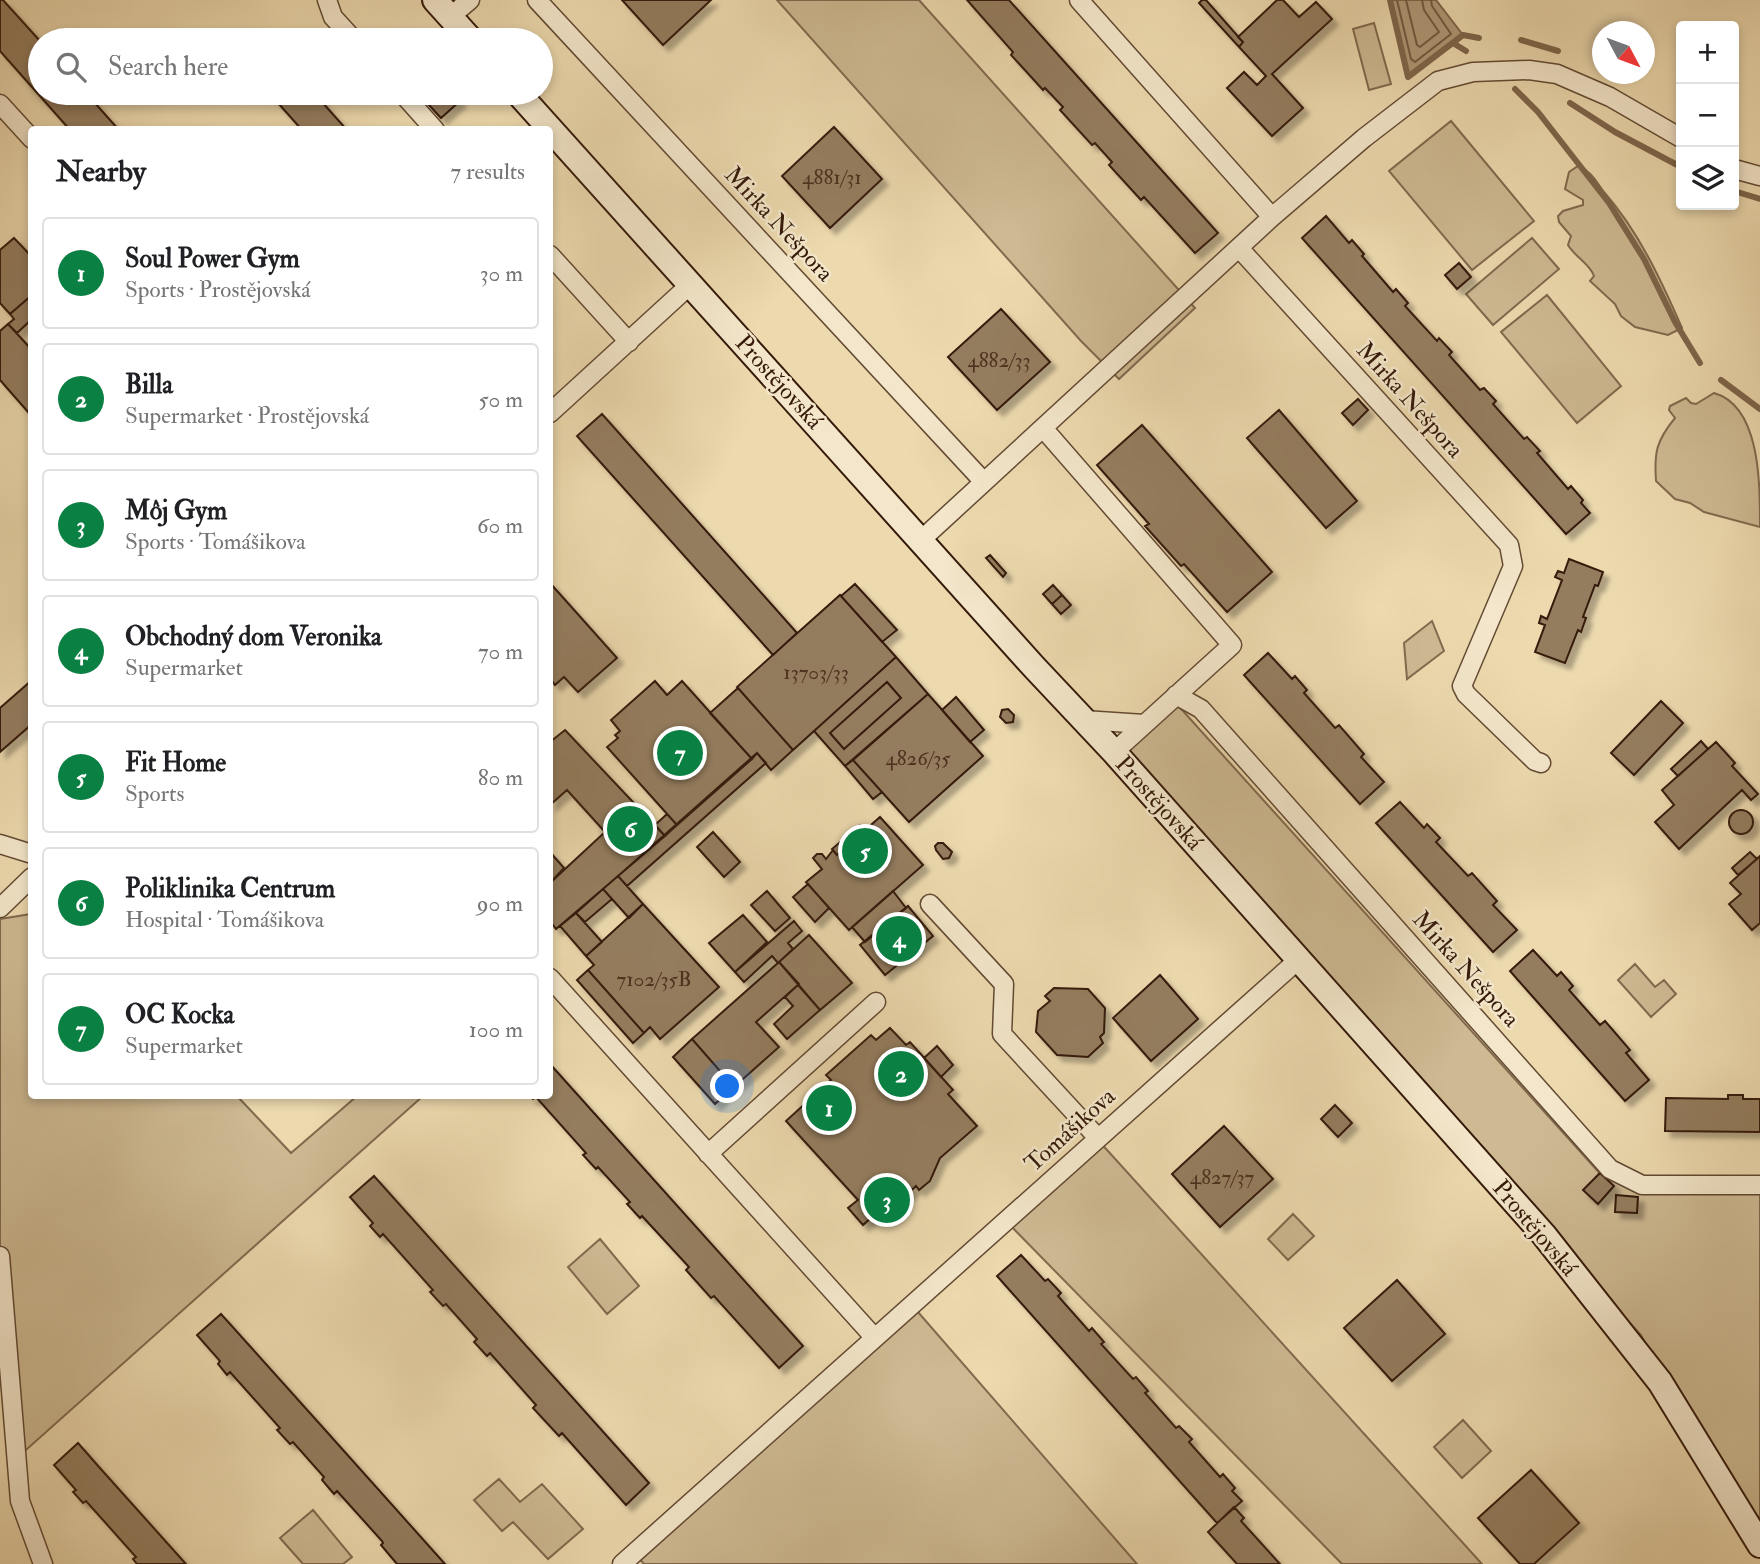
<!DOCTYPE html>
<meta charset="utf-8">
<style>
body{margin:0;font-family:"IM FELL Double Pica",serif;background:#f2f2f2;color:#202124}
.controls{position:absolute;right:21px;top:21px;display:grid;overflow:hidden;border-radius:7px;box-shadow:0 4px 10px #0003}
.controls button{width:63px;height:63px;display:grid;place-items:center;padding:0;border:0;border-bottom:2px solid #e0e0e0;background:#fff;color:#202124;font:35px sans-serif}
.compass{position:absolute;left:1592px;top:21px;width:63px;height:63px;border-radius:50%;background:#fff;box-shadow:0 4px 10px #0003;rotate:131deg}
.you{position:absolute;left:728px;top:1087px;width:24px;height:24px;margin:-18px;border:5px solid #fff;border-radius:50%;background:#1a73e8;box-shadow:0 0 0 10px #1a73e833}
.badge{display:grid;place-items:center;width:46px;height:46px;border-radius:50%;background:#0b8043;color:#fff;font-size:23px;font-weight:700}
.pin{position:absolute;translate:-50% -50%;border:4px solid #fff;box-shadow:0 2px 7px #0006}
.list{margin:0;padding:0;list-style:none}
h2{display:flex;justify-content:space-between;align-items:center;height:91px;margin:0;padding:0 28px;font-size:30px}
h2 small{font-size:23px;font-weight:400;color:#757577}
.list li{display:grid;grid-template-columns:46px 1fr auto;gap:21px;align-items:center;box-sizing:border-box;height:112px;margin:0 14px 14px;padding:0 14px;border:2px solid #e0e0e0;border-radius:7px}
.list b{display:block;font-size:26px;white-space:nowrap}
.list p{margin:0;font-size:23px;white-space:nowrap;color:#757577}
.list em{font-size:23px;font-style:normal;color:#757577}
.icon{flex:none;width:38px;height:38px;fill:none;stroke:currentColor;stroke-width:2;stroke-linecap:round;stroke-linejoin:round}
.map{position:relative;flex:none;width:1760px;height:1564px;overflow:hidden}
.search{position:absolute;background:#fff;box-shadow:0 4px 10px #0003;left:28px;top:28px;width:525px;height:77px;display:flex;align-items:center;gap:18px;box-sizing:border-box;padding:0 24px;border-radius:38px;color:#757577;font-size:26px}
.panel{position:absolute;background:#fff;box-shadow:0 4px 10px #0003;left:28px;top:126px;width:525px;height:973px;border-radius:7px}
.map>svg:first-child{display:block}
.green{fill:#cdb992;stroke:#816a4e;stroke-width:2}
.water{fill:#ae9876;stroke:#7e664b;stroke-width:2}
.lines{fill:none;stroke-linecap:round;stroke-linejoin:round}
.shore{stroke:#725940;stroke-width:2}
.stream{stroke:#7e664b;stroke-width:6}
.building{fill:#947d5f;stroke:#351a0a;stroke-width:2;filter:url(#shadow)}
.street-casing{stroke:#634a33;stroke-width:21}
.secondary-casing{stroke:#351a0a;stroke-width:28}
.street{stroke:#f3e6ca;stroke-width:18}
.secondary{stroke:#f3e6ca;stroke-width:24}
.labels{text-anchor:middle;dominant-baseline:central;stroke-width:5;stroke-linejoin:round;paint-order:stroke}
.number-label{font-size:21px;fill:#4d331f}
.street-label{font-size:24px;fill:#351a0a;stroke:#f3e6ca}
</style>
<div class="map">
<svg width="1760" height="1564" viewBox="0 0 1760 1564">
<defs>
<filter id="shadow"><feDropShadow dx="6" dy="6" stdDeviation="2" flood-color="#0004"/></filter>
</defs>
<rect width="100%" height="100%" fill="#ecd9ae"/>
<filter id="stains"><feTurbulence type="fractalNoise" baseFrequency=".00286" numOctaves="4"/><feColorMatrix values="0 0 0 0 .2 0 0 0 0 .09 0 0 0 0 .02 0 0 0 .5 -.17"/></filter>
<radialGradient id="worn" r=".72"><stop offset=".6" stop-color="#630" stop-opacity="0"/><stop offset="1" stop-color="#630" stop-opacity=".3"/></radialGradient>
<path class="green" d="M777 0H919L1195 308 1119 379 1081 341Z
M1374 23 1391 84 1369 90 1353 29Z
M1451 121 1534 221 1472 270 1389 171Z
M1578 166C1592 172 1595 180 1604 192 1639 232 1661 280 1682 328L1668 335 1635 327 1621 316 1615 304 1590 281 1594 276C1590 264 1575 257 1568 245L1571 236 1559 222 1558 216 1563 211 1583 205V200L1565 189 1569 172Z
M1532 238 1559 269 1493 325 1466 294Z
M1547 295 1621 386 1577 423 1501 332Z
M1714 393C1760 406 1760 481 1760 527L1704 512 1690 503 1675 499 1656 481C1654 453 1656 441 1675 418L1669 410 1670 406 1686 398 1691 403 1696 404Z
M1432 621 1444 651 1407 679 1404 643Z
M1174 701 1604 1178 1760 1193V1555L1722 1492 1641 1335 1297 965 1116 761Z
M31 914 32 1096H237L291 1153 357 1096H423L8 1466 0 1329V919Z
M1635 964 1655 987 1664 980 1676 994 1651 1017 1618 980Z
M1098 1140 1482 1564H1342L1006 1221Z
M1293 1214 1314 1236 1288 1260 1268 1239Z
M600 1239 639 1286 607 1314 568 1267Z
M911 1304 1137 1564H644L636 1555Z
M1463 1420 1491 1451 1462 1478 1434 1447Z
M499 1479 520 1502 542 1484 583 1529 548 1559 513 1522 502 1531 474 1500Z
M313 1510 352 1557 343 1564H303L280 1538Z"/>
<path class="water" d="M1390 0H1436L1463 35 1408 77Z"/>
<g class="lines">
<path class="shore" d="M1397 0 1411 59 1415 62 1451 34 1432 6 1431 0
M1406 0 1417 45 1420 47 1439 32 1424 10 1422 0"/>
<path class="stream" d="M1390 0 1408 77 1463 35 1479 38
M1521 40 1558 51
M1453 43 1466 51
M1515 89 1538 112 1609 203 1644 259 1675 322 1700 363
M1570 103 1615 132 1681 167
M1734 191 1760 199
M1721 380 1760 409"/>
</g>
<path class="building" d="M0 0H3L40 41V93H86L119 130H70L0 51Z
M622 0H711L663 45Z
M967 0H1009L1218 233 1195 253 1144 197 1141 200 1109 165 1112 162 1095 143 1092 145 1060 110 1063 107 1045 88 1043 90 1023 68 1011 55 1013 52Z
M1202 0H1206L1243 42 1239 47 1199 3Z
M1277 0H1283L1299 17 1316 2 1332 19 1272 74 1303 108 1272 136 1227 88 1244 72 1257 85 1266 76 1239 47 1243 42 1238 37Z
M269 93H314L347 130H302Z
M441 93H452L460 101 441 118 428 104Z
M834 127 882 179 830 228 782 176Z
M1326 216 1349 243 1352 240 1364 254 1362 256 1393 292 1396 289 1408 303 1405 306 1437 341 1439 338 1452 352 1449 355 1480 390 1484 388 1496 401 1493 404 1524 439 1527 437 1540 451 1537 453 1568 489 1571 486 1583 500 1581 503 1590 513 1566 534 1302 238Z
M14 238 32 257V295L10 314 0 303V250Z
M1459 263 1471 277 1457 289 1445 275Z
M32 295V319L17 333 8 324 14 319 10 314Z
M1001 309 1050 362 997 410 948 357Z
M8 324 32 350V410L28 412 0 380V331Z
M1358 399 1368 410 1353 425 1342 413Z
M1279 410 1357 501 1326 528 1247 438Z
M602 414 797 633 773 655 577 436Z
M1142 425 1272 572 1227 612 1184 564 1181 566 1145 526 1149 524 1097 465Z
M990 555 1006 573 1003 577 986 558Z
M1569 559 1603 572 1598 586 1595 585 1583 617 1586 618 1581 632 1578 630 1565 663 1535 652 1545 625 1539 623 1541 616 1547 619 1562 580 1555 577 1558 571 1564 573Z
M550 583 617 658 578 692 564 677 555 685 550 679Z
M855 584 897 630 882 642 841 596Z
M1053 585 1062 595 1052 604 1043 594Z
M840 595 896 657 793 750 737 687Z
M1062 595 1071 605 1061 614 1052 604Z
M1268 653 1292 679 1295 676 1307 690 1304 693 1335 728 1339 725 1364 754 1361 757 1384 782 1360 804 1244 675Z
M896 657 928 694 845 766 814 731Z
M32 680V724L0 752V708Z
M655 681 667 695 682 681 752 759 677 825 607 747 618 738 615 735 620 731 611 720Z
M887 682 901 698 844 749 830 733Z
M738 688 793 750 771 770 757 753 752 759 710 713Z
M928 694 983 756 909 822 853 760Z
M956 697 984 730 970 742 942 710Z
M1661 701 1683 723 1634 775 1611 753Z
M1008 709 1014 715 1013 722 1006 723 1000 717 1002 710Z
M565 730 665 836 556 929 550 921V883L605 832 567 790 550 805V742Z
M1701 741 1708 749 1678 776 1671 769Z
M1716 742 1735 763 1732 766 1758 794 1751 800 1742 790 1679 849 1655 822 1674 805 1662 790Z
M757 753 766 763 627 886 618 876Z
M853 760 882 792 873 799 845 766Z
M1400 802 1424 828 1427 824 1440 838 1436 842 1468 876 1472 873 1497 901 1493 905 1517 930 1493 952 1376 823Z
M1729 822a12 12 0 1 1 24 0a12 12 0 1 1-24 0Z
M667 814 677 825 665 836 655 825Z
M880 817 923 865 849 930 806 882 822 869 813 858 817 854H822L826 859 833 850 837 855Z
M860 825 865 830 837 855 832 849Z
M713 832 740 862 724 877 697 847Z
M938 843H943L952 852 949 858 943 859 936 850 935 846Z
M550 852 564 868 550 883Z
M1750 852 1757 859 1738 875 1732 868Z
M1760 856V923L1752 930 1729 904 1741 894 1730 883Z
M618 876 643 904 629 918 603 889Z
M808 884 829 908 815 922 793 897Z
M603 889 612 899 585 922 576 913Z
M767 891 790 918 775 931 751 905Z
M893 891 906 908 865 942 852 927Z
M643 904 719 987 660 1039 650 1027 644 1033 588 970 594 965 586 956Z
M908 906 933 936 885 975 860 945Z
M576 913 602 942 586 956 560 926Z
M743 915 767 942 735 972 709 943Z
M794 921 802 931 788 943 793 949 778 963 772 956 744 982 735 972Z
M809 935 852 983 820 1010 779 962Z
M1533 950 1557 976 1561 972 1573 986 1569 990 1600 1025 1605 1021 1630 1050 1626 1053 1649 1080 1625 1101 1510 971Z
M779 962 799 984 756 1022 779 1047 734 1087 692 1039Z
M588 970 644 1033 633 1043 577 980Z
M1160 975 1198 1019 1151 1061 1113 1018Z
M798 985 820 1010 787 1039 774 1024 793 1006 785 997Z
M1054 988 1088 989 1105 1008 1104 1033 1100 1037 1103 1043 1088 1057 1057 1055 1036 1032 1038 1011 1050 1001 1045 996Z
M890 1028 906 1045 910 1042 953 1090 948 1094 977 1126 940 1158 930 1181 919 1190 916 1186 898 1203 883 1207 863 1225 848 1208 858 1200 786 1121 831 1080 826 1075 871 1035 876 1040Z
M692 1039 734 1087 715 1104 673 1057Z
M937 1046 953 1065 941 1077 924 1058Z
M550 1064 803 1346 779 1368 714 1296 711 1298 686 1270 689 1267 642 1216 640 1218 627 1204 630 1202 598 1167 596 1169 583 1155 586 1153 536 1097 533 1099 530 1096H550Z
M1728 1095H1743V1099H1760V1132L1665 1131 1666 1098 1728 1099Z
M1335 1105 1352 1123 1338 1137 1321 1119Z
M1224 1126 1273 1179 1220 1227 1172 1174Z
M1600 1173 1614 1186 1598 1204 1583 1190Z
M374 1176 649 1483 626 1505 562 1433 559 1436 533 1408 536 1405 490 1353 487 1356 474 1342 477 1339 446 1304 443 1306 430 1292 433 1290 383 1234 380 1237 370 1226 373 1223 350 1197Z
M1616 1195 1638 1197 1637 1213 1615 1212Z
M1021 1255 1045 1281 1048 1279 1061 1293 1058 1296 1089 1331 1092 1328 1104 1342 1101 1344 1133 1379 1136 1377 1148 1391 1145 1393 1176 1428 1179 1426 1192 1439 1189 1442 1220 1477 1223 1474 1235 1488 1232 1491 1242 1501 1217 1523 997 1276Z
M1397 1280 1445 1334 1392 1381 1344 1328Z
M221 1314 318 1422 445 1564H397L381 1545 383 1543 382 1541 337 1491 334 1494 322 1480 324 1477 293 1442 290 1444 277 1430 280 1428 230 1372 227 1375 218 1364 220 1361 197 1335Z
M78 1443 99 1467 186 1564H137L133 1559 136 1557 86 1501 83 1503 73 1492 76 1490 54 1465Z
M1531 1470 1579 1523 1534 1564H1520L1478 1518Z
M1234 1507 1244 1518 1241 1521 1280 1564H1237L1208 1532Z"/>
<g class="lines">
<g class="street-casing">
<path id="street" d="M327 0 333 17 354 40
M537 0 984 482
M450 17 470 0
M402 93 435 130
M0 104 32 139
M1734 169 1760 176
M1272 217 1364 138 1438 81 1473 72 1529 70 1557 74 1610 97 1681 138
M1239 248 1509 545 1513 566 1462 686 1466 694 1535 761 1541 763
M550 255 629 342
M550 413 691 284
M1043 428 1232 645 1114 752
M921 540 1272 217 1079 0
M1176 695 1201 709 1610 1169 1642 1185H1760
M1084 720 1144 724
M0 844 32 854
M930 904 1004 984 1002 1034 1098 1138
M0 908 32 877
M550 978 874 1337
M708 1154 876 1002
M0 1256 20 1501 43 1564
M622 1564 1298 960"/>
</g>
<g class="secondary-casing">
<path id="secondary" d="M435 0 471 40
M518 93 1034 667 1114 752 1544 1235 1660 1382 1760 1545"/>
</g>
<use href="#street" class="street"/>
<use href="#secondary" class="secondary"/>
</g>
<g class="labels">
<g class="number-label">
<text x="832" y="177">4881/31</text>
<text x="999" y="360">4882/33</text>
<text x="816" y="672">13703/33</text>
<text x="918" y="758">4826/35</text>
<text x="654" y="979">7102/35B</text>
<text x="1222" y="1177">4827/37</text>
</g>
<g class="street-label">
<text transform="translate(779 224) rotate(47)">Mirka Nešpora</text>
<text transform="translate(779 382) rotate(48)">Prostějovská</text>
<text transform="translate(1410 400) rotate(48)">Mirka Nešpora</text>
<text transform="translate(1159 803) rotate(48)">Prostějovská</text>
<text transform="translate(1466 969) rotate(48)">Mirka Nešpora</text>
<text transform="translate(1070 1130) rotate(-42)">Tomášikova</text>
<text transform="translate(1535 1228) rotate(50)">Prostějovská</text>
</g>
</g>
<rect width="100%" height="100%" filter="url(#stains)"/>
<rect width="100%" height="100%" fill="url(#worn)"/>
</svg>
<div class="controls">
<button>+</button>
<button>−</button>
<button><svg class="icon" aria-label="layers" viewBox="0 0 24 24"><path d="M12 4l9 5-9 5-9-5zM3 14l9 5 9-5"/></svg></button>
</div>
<svg class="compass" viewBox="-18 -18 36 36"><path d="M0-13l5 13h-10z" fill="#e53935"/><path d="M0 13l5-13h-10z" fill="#757577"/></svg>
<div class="you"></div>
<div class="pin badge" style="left:829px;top:1108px">1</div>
<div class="pin badge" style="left:901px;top:1074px">2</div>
<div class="pin badge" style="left:887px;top:1200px">3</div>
<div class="pin badge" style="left:899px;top:939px">4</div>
<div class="pin badge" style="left:865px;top:851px">5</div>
<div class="pin badge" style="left:630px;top:829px">6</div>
<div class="pin badge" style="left:680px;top:753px">7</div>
<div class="search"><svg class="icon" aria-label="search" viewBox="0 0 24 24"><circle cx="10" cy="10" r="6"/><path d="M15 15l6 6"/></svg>Search here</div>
<section class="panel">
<h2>Nearby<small>7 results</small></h2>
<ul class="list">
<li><span class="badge">1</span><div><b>Soul Power Gym</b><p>Sports · Prostějovská</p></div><em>30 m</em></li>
<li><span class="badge">2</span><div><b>Billa</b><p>Supermarket · Prostějovská</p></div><em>50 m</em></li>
<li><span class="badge">3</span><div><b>Môj Gym</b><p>Sports · Tomášikova</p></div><em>60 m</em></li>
<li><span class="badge">4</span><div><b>Obchodný dom Veronika</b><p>Supermarket</p></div><em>70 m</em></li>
<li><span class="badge">5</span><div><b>Fit Home</b><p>Sports</p></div><em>80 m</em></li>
<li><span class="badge">6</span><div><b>Poliklinika Centrum</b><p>Hospital · Tomášikova</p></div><em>90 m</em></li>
<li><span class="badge">7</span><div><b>OC Kocka</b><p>Supermarket</p></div><em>100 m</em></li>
</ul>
</section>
</div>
